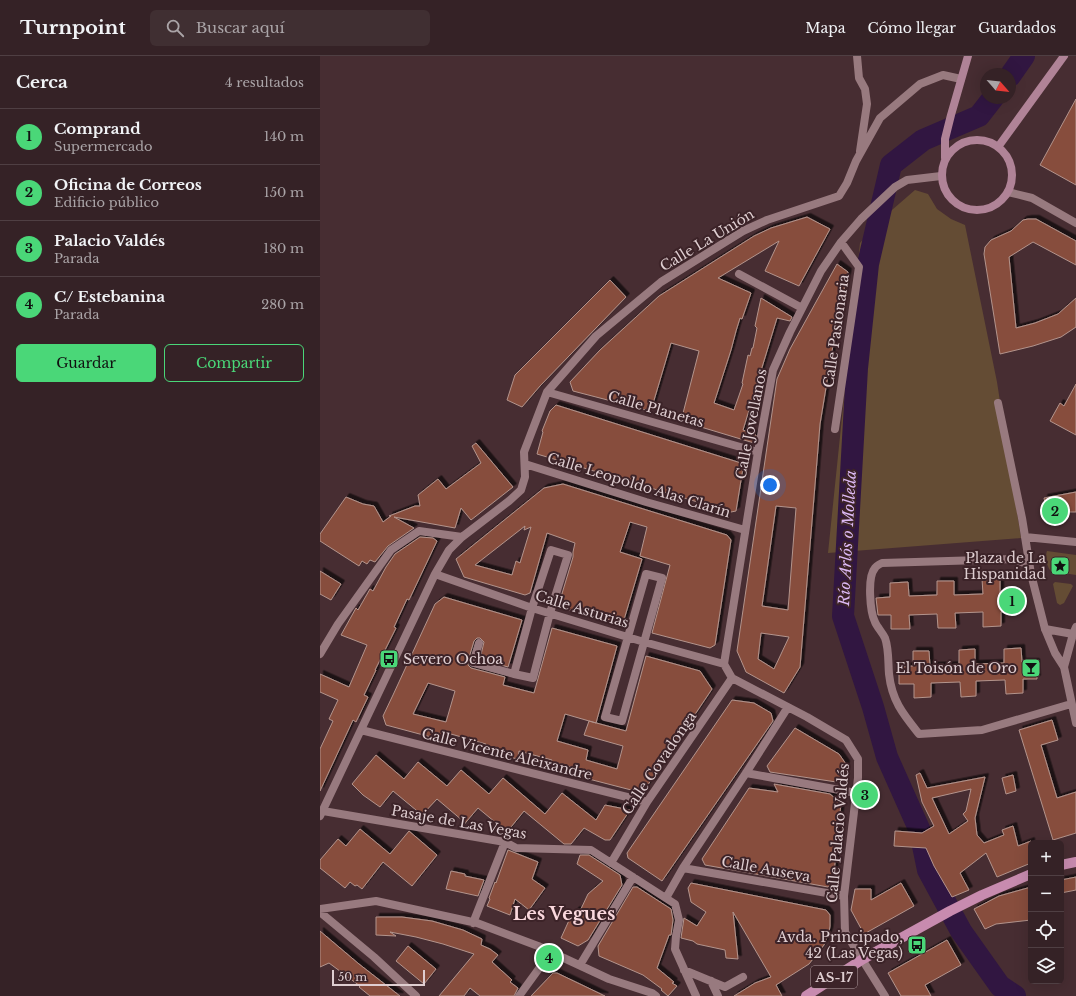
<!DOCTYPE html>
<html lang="es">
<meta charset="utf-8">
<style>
body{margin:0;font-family:"Libre Baskerville",serif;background:#402f32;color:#f1f3f6}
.controls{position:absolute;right:12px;bottom:12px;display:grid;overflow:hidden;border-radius:6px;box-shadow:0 4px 16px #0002}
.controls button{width:36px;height:36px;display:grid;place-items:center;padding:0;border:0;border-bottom:1px solid #4f3f43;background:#352226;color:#f1f3f6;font:20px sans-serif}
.compass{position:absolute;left:660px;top:12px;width:36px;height:36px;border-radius:50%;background:#352226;box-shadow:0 4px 16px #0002;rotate:118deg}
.scale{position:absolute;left:12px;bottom:10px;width:93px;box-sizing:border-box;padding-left:4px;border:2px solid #dfced1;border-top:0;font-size:11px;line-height:14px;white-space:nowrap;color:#dfced1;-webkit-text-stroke:3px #3c2328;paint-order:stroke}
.you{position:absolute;left:450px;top:429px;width:14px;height:14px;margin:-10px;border:3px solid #fff;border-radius:50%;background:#1a73e8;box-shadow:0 0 0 6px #1a73e833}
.badge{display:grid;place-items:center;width:26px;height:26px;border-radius:50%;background:#4ad778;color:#111;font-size:13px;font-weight:700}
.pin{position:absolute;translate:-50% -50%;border:2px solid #fff;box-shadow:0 1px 4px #0006}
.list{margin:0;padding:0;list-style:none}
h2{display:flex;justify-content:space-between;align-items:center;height:52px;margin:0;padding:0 16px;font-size:17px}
h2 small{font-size:13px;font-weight:400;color:#aaa4a7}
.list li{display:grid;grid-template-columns:26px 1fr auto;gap:12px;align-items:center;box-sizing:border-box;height:56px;padding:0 16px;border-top:1px solid #4f3f43}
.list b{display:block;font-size:15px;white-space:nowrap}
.list p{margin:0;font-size:13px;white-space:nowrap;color:#aaa4a7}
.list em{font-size:13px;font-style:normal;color:#aaa4a7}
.actions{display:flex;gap:8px;padding:12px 16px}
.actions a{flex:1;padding:9px 0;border:1px solid #4ad778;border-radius:6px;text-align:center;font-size:14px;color:#4ad778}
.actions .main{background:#4ad778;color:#111}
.icon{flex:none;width:22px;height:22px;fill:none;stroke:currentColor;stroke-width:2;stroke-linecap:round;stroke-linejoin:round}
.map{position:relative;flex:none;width:756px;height:940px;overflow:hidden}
header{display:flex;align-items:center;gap:24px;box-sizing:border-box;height:56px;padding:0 20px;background:#352226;border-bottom:1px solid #4f3f43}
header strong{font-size:19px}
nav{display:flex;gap:22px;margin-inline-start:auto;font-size:14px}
.search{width:280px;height:36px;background:#402f32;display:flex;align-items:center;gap:10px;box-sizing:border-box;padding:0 14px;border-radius:6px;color:#aaa4a7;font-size:15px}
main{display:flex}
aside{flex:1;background:#352226}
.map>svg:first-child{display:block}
.green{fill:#644c34}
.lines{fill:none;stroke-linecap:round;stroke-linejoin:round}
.river{stroke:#311641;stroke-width:22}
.building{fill:#874d3e;stroke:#b3948c;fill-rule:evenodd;filter:url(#shadow)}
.street{stroke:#987a7f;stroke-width:8}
.secondary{stroke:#b08397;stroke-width:8}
.primary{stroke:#c88baf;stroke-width:10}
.labels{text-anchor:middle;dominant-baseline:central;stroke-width:4;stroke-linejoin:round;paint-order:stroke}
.shield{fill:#3c2328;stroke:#ae9b9e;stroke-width:1}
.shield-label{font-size:13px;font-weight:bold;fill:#dfced1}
.street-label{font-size:14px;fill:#dfced1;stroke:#3c2328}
.poi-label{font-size:14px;fill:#dfced1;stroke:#3c2328;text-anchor:end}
.water-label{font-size:15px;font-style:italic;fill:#dcb9f5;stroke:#3c2328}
.district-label{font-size:18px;font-weight:bold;fill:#fad8dd;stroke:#3c2328}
</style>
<header>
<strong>Turnpoint</strong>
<div class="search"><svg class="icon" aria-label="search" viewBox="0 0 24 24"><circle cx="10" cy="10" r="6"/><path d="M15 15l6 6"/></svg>Buscar aquí</div>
<nav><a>Mapa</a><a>Cómo llegar</a><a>Guardados</a></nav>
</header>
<main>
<aside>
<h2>Cerca<small>4 resultados</small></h2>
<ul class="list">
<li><span class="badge">1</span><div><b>Comprand</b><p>Supermercado</p></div><em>140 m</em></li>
<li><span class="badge">2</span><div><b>Oficina de Correos</b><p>Edificio público</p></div><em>150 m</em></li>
<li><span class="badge">3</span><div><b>Palacio Valdés</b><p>Parada</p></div><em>180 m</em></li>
<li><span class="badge">4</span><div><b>C/ Estebanina</b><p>Parada</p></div><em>280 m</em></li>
</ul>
<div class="actions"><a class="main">Guardar</a><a>Compartir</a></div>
</aside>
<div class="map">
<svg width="756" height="940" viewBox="0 0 756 940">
<defs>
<filter id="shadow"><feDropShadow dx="3.5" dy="-3.5" stdDeviation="0" flood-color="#0009"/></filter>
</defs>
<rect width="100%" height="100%" fill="#472d32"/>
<path class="green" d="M595 134 608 138 617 153 631 163 645 169 677 326 701 482 508 497 540 187 557 167Z
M727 495 756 499V519L731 515C727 512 725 500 727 495Z
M735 526 751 528 753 530 744 547 740 549 737 547 733 528Z"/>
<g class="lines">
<path class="river" d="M690 20 704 0
M673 42 659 60 603 84 571 109 548 208 537 312 523 560 553 651 567 701 600 775 608 814 641 875 680 930 695 940"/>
</g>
<path class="building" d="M756 43V129L720 109Z
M487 161 510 173 479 230 445 215 459 185 398 222 431 237 422 263 420 262 416 275 411 294 394 347 414 354 423 328 422 327 428 299 430 300 432 292H433L437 272 435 270 441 242 472 261 470 265 457 262 423 374 436 379 434 387 361 365 379 295 351 287 332 351 326 354 253 335 250 326 280 294 339 240 434 180 451 172Z
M708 163H716L756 185V209L713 186 689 201 696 272 715 267 738 258 756 242V271L741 281 713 290 680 298 664 198 665 191 671 184 691 175 703 164Z
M517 208 528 216 516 271 500 368 480 611 464 637 426 616 417 595 457 323 470 293ZM456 450 476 452 468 554 442 550ZM441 577 469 581 454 613 438 603Z
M290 224 306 241 220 330 202 351 187 344 195 319Z
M756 328V379L730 365 740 347 744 350Z
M236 349 421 407 423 412 416 455 411 456 217 398 223 376 222 375 230 355Z
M156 387 193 431 151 464 141 452 135 472 74 461 94 472 68 490 55 506 50 504 47 508 42 505 39 510 0 485V478L26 441 43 448 54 450 63 466 71 460H69L95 450H100L98 439 118 423 126 433 161 407 152 390Z
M243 428 407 479 411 484 395 589 390 592 332 577 350 509 320 500 327 471 310 466 300 496 322 503 303 567 238 551 253 501V496L255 487 227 477 210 537 205 539 144 521 136 503 224 432ZM205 470 204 474 211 471 200 507 196 505 192 519 155 509Z
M756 436V456H741L727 457 724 442Z
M100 481 113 482 117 485 89 544 87 543 74 571 76 572 55 614H56L44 639 48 641 36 666 33 664 0 735V693L13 665 9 663 18 644 0 636V618L29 631 47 589 21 579 36 552 38 554 50 533 53 535 66 511 75 498Z
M0 515 21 528 11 544 0 538Z
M662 523H680V537H695V555L681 556V570L663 571V556L635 557 636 572H618L617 558 589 559 590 573H571V559H558L556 542 570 541V527L588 526 589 540 617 539V525H634V539L663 538Z
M124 541 202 564 188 611 160 603 164 586 160 582H157L154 585 148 605V609L151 612 185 621 183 629 214 637 232 572 297 590 276 667 245 658 237 685 268 694 266 704 297 713 303 690 264 679 269 665 306 675 326 600 380 615 392 633 325 733 319 736 261 721 263 714 231 706 232 704 199 695 198 703 164 696 166 688 124 676 122 684 66 669 63 660 73 639 115 548ZM108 627 135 635 126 666 93 658Z
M701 592 702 606H716L717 623H703V637L686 638 685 624 656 625V640L641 641 640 626 611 627V641L594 642V628H579V611L593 610V595H609L610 610 639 609V594L655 593V608L684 607V593Z
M412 644 434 647 451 657 453 665 342 825 308 802 307 797Z
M732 664 738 684 721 689 737 742 756 736V777L733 784 699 674Z
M475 672 519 698 526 708 523 727 450 716 447 710Z
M56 699 84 723 98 706 127 730 141 714 169 738 183 722 225 758 242 737 276 764 285 749 310 754 290 784H285L264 772 251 788H244L204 755 187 776 158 752 141 772 143 765 117 743 102 759 73 735 60 751 43 739 32 728Z
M600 717 607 732 665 721 655 762 657 779 664 787 684 779 682 774 693 770 698 790 711 785V807L677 821 666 797 640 817 649 834 632 841 614 810 606 792 574 790 575 775 602 777 614 770 602 746 596 719ZM651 733 646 755 643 758 648 765 629 778 612 742Z
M693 719 696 735 686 738 682 722Z
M454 728 510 738 521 747 513 827 508 831 385 809 382 803 429 732 458 736Z
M40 773 70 798 89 775 117 799 92 830 63 806 42 833 37 829 35 830 30 826 25 832 0 812V804L18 783 26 790Z
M188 794 218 806 212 823 225 832 209 854 195 843 190 859 167 850 170 843 169 842 175 826 176 827Z
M260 799H269L300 819 302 829 268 884 258 890 241 882 251 860 256 854 260 855 268 838 283 825 257 808Z
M131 815 145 818V820L164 824 158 840 126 833Z
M756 821V834L741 837V824Z
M371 827 506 854 510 859V870L509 876 504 889 489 908 456 929 462 940H414L435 927 451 921 413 856 418 903 406 902 405 894 377 888 373 885 361 882 364 862 377 870 386 856 371 846 368 832Z
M581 827 594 850 544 878 531 854 535 833H551V844Z
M313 831H317L351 853 353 864 351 879H349L337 912 354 926 352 927 357 930 348 940 341 934 342 933 323 919 279 900 278 890Z
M711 831V864L676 868 665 873 654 853 679 840Z
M56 861H82L112 865 143 874 162 883 161 889 170 893 178 899 172 906 192 924 190 926 198 932 194 940H160L150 932 144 940H119L154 898 123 888 96 881 70 876 76 880 56 879Z
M0 875 39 908 80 940H50L39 931 40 930 9 907 0 911Z
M627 884 641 909 605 929 611 940H581L568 917Z
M88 890 116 913 104 928 76 905Z
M233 917H237L285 940H211Z"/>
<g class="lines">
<path class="street" d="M537 0 539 22 545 33 547 48 540 95
M688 136 712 142 756 167
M419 218 482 252
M227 336 438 396
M678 347 702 462 711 518 725 573 735 597 744 611 756 667
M515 373 539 211 521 186
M205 408 326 446 425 474
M705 481 756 486
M231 494 248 499 230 557 213 622 194 618 212 552Z
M709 509 694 503 562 507C560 508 556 510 555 512 547 521 550 556 555 566 557 571 562 576 565 582 569 593 568 606 569 618 572 645 583 658 599 678L662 674 751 648
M115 518 212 552 324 586 404 608
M326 518 342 522 302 665 285 661Z
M725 573 753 578
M159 587 153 607 194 618
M0 598 18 568 71 494 99 475 142 481
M744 611 753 578 756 571
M412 622 404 608 438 396 453 314 470 276 501 215 521 186 541 163 575 131 587 124 621 120
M412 622 487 661 526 684 538 703V722L524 840 525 876 565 940
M41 674 327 746
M426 717 536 737
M3 755 185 786 196 792 271 794 355 848 359 864 356 880 355 893 376 940
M0 760 115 518 129 494 142 481 189 445 201 434 205 421 204 396 227 336 276 280 341 226 423 175 447 164 519 140 527 127 536 105 560 62 600 28 623 19 641 23
M291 807 327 746 412 622
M363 812 524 840
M346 842 363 812 426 717 468 651
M0 853 56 845 157 867 218 890 289 923 332 937 336 940
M0 856 54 901 96 940
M153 867 185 786
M260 909 313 821
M364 914 405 931 423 921
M391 925 398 940
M199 940 231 896"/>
<path class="secondary" d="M622 119a35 35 0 1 1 70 0a35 35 0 1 1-70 0Z
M678 91 744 0
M625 102V83L631 59 648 0"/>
<path class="primary" d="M741 809 756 806
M486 940 543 903 630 855 662 839 711 818"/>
</g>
<defs>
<g id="sight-square" transform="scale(1)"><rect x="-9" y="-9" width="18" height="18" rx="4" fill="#4ad778" stroke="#3c2328"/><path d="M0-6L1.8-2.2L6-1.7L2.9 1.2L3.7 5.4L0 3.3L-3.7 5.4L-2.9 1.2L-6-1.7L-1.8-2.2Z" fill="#111"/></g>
<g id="bus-square" transform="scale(1)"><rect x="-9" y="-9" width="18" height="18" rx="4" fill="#4ad778" stroke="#3c2328"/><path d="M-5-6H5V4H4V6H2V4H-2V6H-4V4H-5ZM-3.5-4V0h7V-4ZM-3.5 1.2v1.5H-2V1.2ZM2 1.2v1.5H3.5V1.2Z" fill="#111"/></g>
<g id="bar-square" transform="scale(1)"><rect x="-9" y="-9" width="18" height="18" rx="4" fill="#4ad778" stroke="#3c2328"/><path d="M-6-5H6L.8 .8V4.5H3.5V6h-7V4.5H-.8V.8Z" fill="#111"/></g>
</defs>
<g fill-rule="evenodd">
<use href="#sight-square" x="740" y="510"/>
<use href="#bus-square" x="69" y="603"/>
<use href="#bar-square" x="711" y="612"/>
<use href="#bus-square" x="597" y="889"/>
</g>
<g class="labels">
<rect class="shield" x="491" y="910" width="46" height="22" rx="3"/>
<g class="shield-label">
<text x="514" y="921">AS-17</text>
</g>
<g class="street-label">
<text transform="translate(387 184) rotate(-31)">Calle La Unión</text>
<text transform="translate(516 275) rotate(-82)">Calle Pasionaria</text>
<text transform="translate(336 353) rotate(16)">Calle Planetas</text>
<text transform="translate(431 368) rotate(-79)">Calle Jovellanos</text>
<text transform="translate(319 429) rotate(17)">Calle Leopoldo Alas Clarín</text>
<text transform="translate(262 553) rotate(17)">Calle Asturias</text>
<text transform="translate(187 698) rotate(14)">Calle Vicente Aleixandre</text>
<text transform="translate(339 707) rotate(-56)">Calle Covadonga</text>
<text transform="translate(139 766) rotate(10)">Pasaje de Las Vegas</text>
<text transform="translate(518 777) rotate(-85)">Calle Palacio Valdés</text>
<text transform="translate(446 813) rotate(10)">Calle Auseva</text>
</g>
<g class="poi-label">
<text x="726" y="502">Plaza de La<tspan x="726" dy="16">Hispanidad</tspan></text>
<text x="83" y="603" text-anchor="start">Severo Ochoa</text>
<text x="697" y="612">El Toisón de Oro</text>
<text x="583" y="881">Avda. Principado,<tspan x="583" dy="16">42 (Las Vegas)</tspan></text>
</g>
<g class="water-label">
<text transform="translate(527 482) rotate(-87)">Río Arlós o Molleda</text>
</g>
<g class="district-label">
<text x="244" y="858">Les Vegues</text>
</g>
</g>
</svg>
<div class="controls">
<button>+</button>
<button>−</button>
<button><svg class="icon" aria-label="locate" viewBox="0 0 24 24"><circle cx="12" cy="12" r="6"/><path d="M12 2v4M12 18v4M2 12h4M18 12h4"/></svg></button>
<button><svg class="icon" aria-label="layers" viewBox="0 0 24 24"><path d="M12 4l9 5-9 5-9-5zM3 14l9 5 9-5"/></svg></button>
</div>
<svg class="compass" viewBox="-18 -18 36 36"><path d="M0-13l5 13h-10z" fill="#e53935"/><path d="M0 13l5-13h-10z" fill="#aaa4a7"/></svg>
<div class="scale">50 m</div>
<div class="you"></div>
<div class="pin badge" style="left:692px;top:545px">1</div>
<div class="pin badge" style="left:735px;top:455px">2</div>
<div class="pin badge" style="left:545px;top:739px">3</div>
<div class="pin badge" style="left:229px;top:902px">4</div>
</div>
</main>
